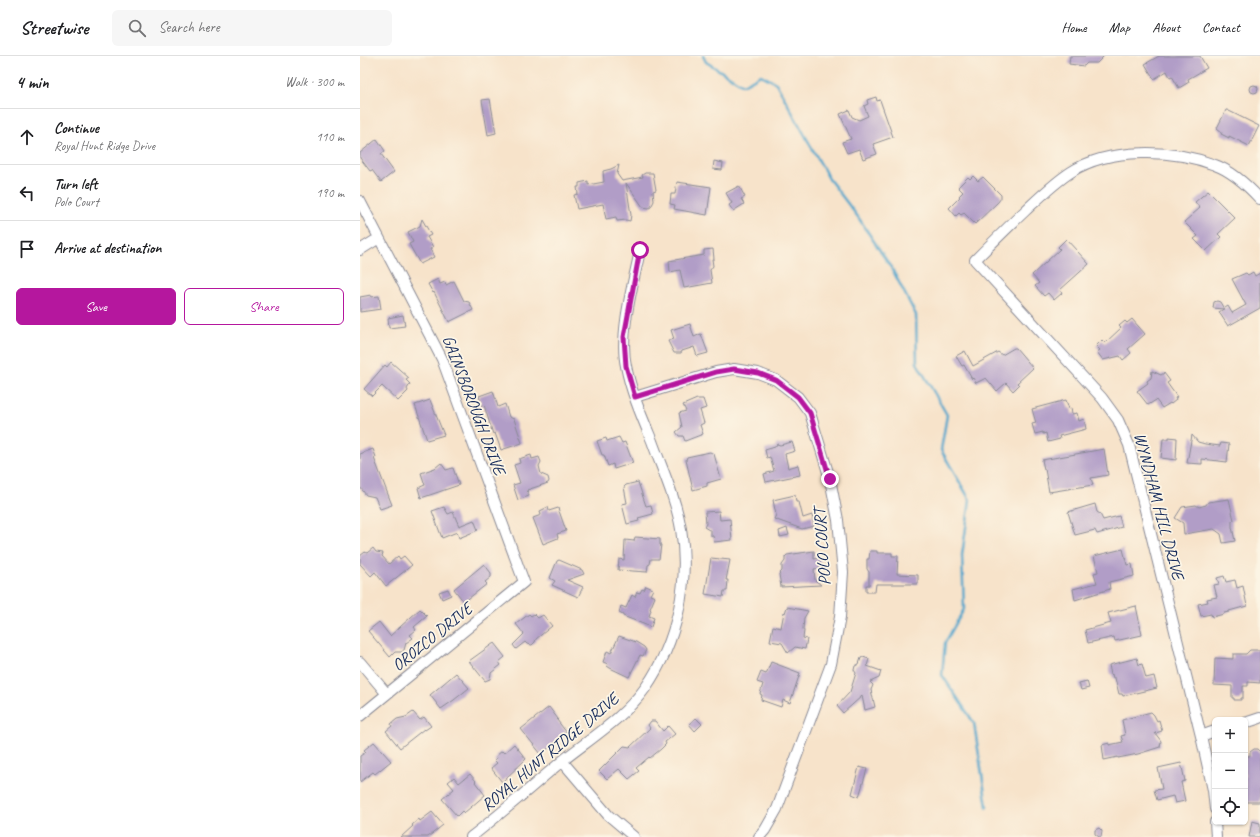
<!DOCTYPE html>
<meta charset="utf-8">
<style>
body{margin:0;font-family:Caveat,sans-serif;background:#f6f6f6;color:#202124}
.controls{position:absolute;right:12px;bottom:12px;display:grid;overflow:hidden;border-radius:6px;box-shadow:0 1px 3px #0004}
.controls button{width:36px;height:36px;display:grid;place-items:center;padding:0;border:0;border-bottom:1px solid #e0e0e0;background:#fff;color:#202124;font:20px sans-serif}
.stop{position:absolute;width:12px;height:12px;margin:-9px;border:3px solid #b5179e;border-radius:50%;background:#fff}
.stop.end{background:#b5179e;border-color:#fff;box-shadow:0 1px 4px #0008}
.list{margin:0;padding:0;list-style:none}
h2{display:flex;justify-content:space-between;align-items:center;height:52px;margin:0;padding:0 16px;font-size:17px}
h2 small{font-size:13px;font-weight:400;color:#757577}
.list li{display:grid;grid-template-columns:26px 1fr auto;gap:12px;align-items:center;box-sizing:border-box;height:56px;padding:0 16px;border-top:1px solid #e0e0e0}
.list b{display:block;font-size:15px;white-space:nowrap}
.list p{margin:0;font-size:13px;white-space:nowrap;color:#757577}
.list em{font-size:13px;font-style:normal;color:#757577}
.actions{display:flex;gap:8px;padding:12px 16px}
.actions a{flex:1;padding:9px 0;border:1px solid #b5179e;border-radius:6px;text-align:center;font-size:14px;color:#b5179e}
.actions .main{background:#b5179e;color:#fff}
.icon{flex:none;width:22px;height:22px;fill:none;stroke:currentColor;stroke-width:2;stroke-linecap:round;stroke-linejoin:round}
.map{position:relative;flex:none;width:900px;height:781px;overflow:hidden}
header{display:flex;align-items:center;gap:24px;box-sizing:border-box;height:56px;padding:0 20px;background:#fff;border-bottom:1px solid #e0e0e0}
header strong{font-size:19px}
nav{display:flex;gap:22px;margin-inline-start:auto;font-size:14px}
.search{width:280px;height:36px;background:#f6f6f6;display:flex;align-items:center;gap:10px;box-sizing:border-box;padding:0 14px;border-radius:6px;color:#757577;font-size:15px}
main{display:flex}
aside{flex:1;background:#fff}
.map>svg:first-child{display:block}
.lines{fill:none;stroke-linecap:round;stroke-linejoin:round}
.stream{stroke:#4fa5cc;stroke-width:2.5}
.building{fill:#b19dc7}
.minor-casing{stroke:#898994;stroke-width:12}
.minor{stroke:#fff;stroke-width:10}
.route{stroke:#b5179e;stroke-width:5}
.labels{text-anchor:middle;dominant-baseline:central;stroke-width:3.5;stroke-linejoin:round;paint-order:stroke}
.street-label{font-size:17px;fill:#1b2f5e;stroke:#fcf5e5}
</style>
<header>
<strong>Streetwise</strong>
<div class="search"><svg class="icon" aria-label="search" viewBox="0 0 24 24"><circle cx="10" cy="10" r="6"/><path d="M15 15l6 6"/></svg>Search here</div>
<nav><a>Home</a><a>Map</a><a>About</a><a>Contact</a></nav>
</header>
<main>
<aside>
<h2>4 min<small>Walk · 300 m</small></h2>
<ul class="list">
<li><svg class="icon" aria-label="ahead" viewBox="0 0 24 24"><path d="M12 20V5M6 11l6-6 6 6"/></svg><div><b>Continue</b><p>Royal Hunt Ridge Drive</p></div><em>110 m</em></li>
<li><svg class="icon" aria-label="left" viewBox="0 0 24 24"><path d="M17 20v-9H6M10 6l-5 5 5 5"/></svg><div><b>Turn left</b><p>Polo Court</p></div><em>190 m</em></li>
<li><svg class="icon" aria-label="arrive" viewBox="0 0 24 24"><path d="M6 21V4h12l-3 4 3 4H6"/></svg><div><b>Arrive at destination</b></div></li>
</ul>
<div class="actions"><a class="main">Save</a><a>Share</a></div>
</aside>
<div class="map">
<svg width="900" height="781" viewBox="0 0 900 781">
<rect width="100%" height="100%" fill="#fcf5e5"/>
<filter id="ink" filterUnits="userSpaceOnUse"><feTurbulence type="fractalNoise" baseFrequency=".025" numOctaves="2"/><feDisplacementMap in="SourceGraphic" scale="8" xChannelSelector="R" yChannelSelector="G"/><feConvolveMatrix kernelMatrix="1 2 1 2 8 2 1 2 1" color-interpolation-filters="sRGB"/></filter>
<filter id="wash" filterUnits="userSpaceOnUse"><feTurbulence type="fractalNoise" baseFrequency=".012" numOctaves="4" result="noise"/><feDisplacementMap in="SourceGraphic" scale="16" xChannelSelector="R" yChannelSelector="G"/><feGaussianBlur stdDeviation="0.9" result="paint"/><feColorMatrix in="noise" values="0 0 0 0 0 0 0 0 0 0 0 0 0 0 0 0 0 1.4 0 .05"/><feComposite in="paint" operator="in"/></filter>
<g filter="url(#wash)">
<rect width="100%" height="100%" fill="#f7e3ca"/>
<g class="lines">
<path class="stream" d="M343 0 346 6 383 29 401 19 416 27 469 123 498 161 532 213 556 259 557 307 587 359 581 394 610 444 602 499 604 553 585 587 582 619 614 667 627 751"/>
</g>
<g id="blocks">
<path class="building" d="M710 0H744L737 7H727L724 10 709 8Z
M799 0H840L847 12 828 23 829 26 819 32 812 20 810 21 807 15 794 23 785 8Z
M890 33a4 4 0 1 1 8 0a4 4 0 1 1-8 0Z
M516 41 517 45 520 44 533 81 513 88 517 98 503 103 499 93 487 97 482 86 491 83 480 58 489 54 492 61 499 64 508 60 504 50 508 48 507 44Z
M130 43 136 77 128 79 122 44Z
M866 54H867L899 70 889 90 869 80V82L861 78 862 76 857 72Z
M17 83 25 95 21 98 34 116 21 126 12 114 10 115 0 102V97Z
M354 105 363 107 362 114 353 113Z
M259 109 257 118 262 125 283 121 282 119 285 117H293L296 134 293 135 294 145 291 151 289 152 283 151 266 127 271 159 270 165 266 164 257 165 256 161 246 163 243 148 217 153 214 139 218 138 217 131H219V127L228 125V129L244 126 243 115 251 113Z
M613 120 618 125 623 121 641 139V142L638 146 615 168 604 157 601 159 599 157 596 160 589 152 600 141 599 140 603 136 598 131 608 121 610 123Z
M317 126 351 131 347 159 314 153 315 149 310 148 311 138H315Z
M379 130 385 141 381 143 384 148 373 155 369 149 372 147 366 137Z
M848 135 875 162 858 178 861 181 846 195 834 183 838 180 824 166 840 152 835 146Z
M62 163 71 179 67 181 73 191 70 193 74 201 60 208 49 188 53 186 48 176 60 170Z
M706 183 729 208 700 234 702 237 694 244 688 237 684 240 675 230 679 227 672 219 700 193 698 191Z
M353 193 354 203H352L353 210 350 214 352 227 324 232 320 214 310 216 309 205 344 199V194Z
M893 216 895 220 900 217V252L868 270 859 256 868 250 872 257 886 249 872 223 886 217 888 219Z
M78 223 80 228 85 226 86 229 94 225 104 245 109 246 113 254 89 266 74 236 73 237 68 228Z
M11 239V241L19 240 21 253 0 256V241Z
M857 245 860 246 864 253 853 252 854 246Z
M43 259 45 270 29 272 28 262Z
M772 263 785 278 768 293 771 297 763 304 760 300 743 304 737 296 740 294 736 290 742 284 745 287 761 272 759 270 765 265 767 267Z
M330 268 334 281 341 278 348 297 337 300 334 291 322 295 321 297H314L308 285 314 283 311 274Z
M654 292H656L673 312 657 327 659 329 653 335 646 327 637 335 626 322 616 327 613 322 612 323 604 309 602 310 596 300 605 295 613 310 638 296 642 299Z
M31 306 49 322 46 324 50 328 47 333 48 335 38 345 22 330 12 340 4 333 25 309 27 311Z
M792 315 801 319 804 317 810 325 807 327 817 341 815 342 816 344 811 348 810 347 802 352 796 344 788 349 777 335 788 327 787 325 791 322Z
M133 335 138 351 145 348 149 361 154 363 162 387 141 394 135 377 133 378 124 349 122 350 119 340Z
M337 343H343L346 352 340 354 344 367 340 369 343 378 325 385 323 380H319L316 376 322 371 319 357 326 355 323 349Z
M70 344 84 379 67 384 55 349Z
M706 344 709 353 711 352 712 358 717 357 719 365 724 363 726 373 699 380 700 383 688 386 686 377 683 378V376L675 378 672 368 676 367 672 353Z
M832 379 838 386 845 388 860 390 861 387 869 388 867 406 842 403V408L827 407Z
M259 381 262 387 265 386 273 407 254 413 253 408 248 410 244 399H242L237 385 246 382 247 385Z
M809 381 817 382 816 404 801 402 803 383H809Z
M432 386 435 395 425 398 428 412 438 409 440 419 406 426 404 418 414 415 410 401 407 402 405 394 415 391 417 388 420 389Z
M13 393 16 401 14 402 32 449 20 453 15 441 6 439 0 431V398Z
M744 393 748 419 731 422 733 429 689 436 685 413H684L682 404Z
M350 396 354 398 361 423 347 427V430L333 434 326 404 327 401Z
M171 399 172 403 179 401 181 406 179 410 181 418 188 421 189 425 188 427 167 434 169 440 158 444 153 429 160 427 154 409 160 407 159 403Z
M81 407 86 414 93 412 99 429 61 442 58 432 65 429 61 417 75 412Z
M278 426 286 450 291 449 293 458 278 462 279 465 267 468 262 448 267 447 264 431 266 429Z
M435 439 436 446H439L443 462 452 459 454 470 442 473 414 463 416 459 413 444Z
M869 443 874 464 872 465V471L875 485 863 487 861 478 854 473 824 478 823 467 815 462 822 451 836 449 839 451 846 449 848 446Z
M735 448 737 456 740 458 743 464 759 460 762 471 737 478 735 474 715 479 708 456Z
M84 451 88 458 93 456 99 470 114 464 118 474 99 482 97 476 82 482 72 455Z
M188 451 189 455 198 452 206 475 197 478 198 482 183 488 173 462 181 459 180 455Z
M359 455 360 464 370 463 372 484 354 486 353 480H351V474H349L344 471 346 468 345 456Z
M427 472 429 479 420 481 419 475Z
M275 481 300 483V489H301L299 503H291L290 508 288 509 287 516 258 514 259 503 264 504 265 484 274 485Z
M13 492 16 496 23 497 22 500 29 508 38 500 40 503 44 500 52 509 26 530 15 516 11 520 0 508V500L5 496 7 497Z
M763 493 767 509 772 508 774 520 749 526 750 533 715 544 713 533 737 527 734 517 738 516 734 500Z
M454 495V503L460 502V512L454 513 455 524 461 529 421 531 419 518 422 515V509L425 505V501L427 499Z
M510 495H517V497H532V500H538L537 518 558 519V528H516L515 536H506V529H509V516L507 513V503H509Z
M351 502 370 504 366 524H368L367 535H364L363 541 345 538Z
M199 504 222 514 224 518 207 524 223 531 218 541 192 529 195 525 190 522 197 505Z
M124 508 131 517V521L125 526 127 528 104 546 94 533Z
M864 520 866 526 875 524 877 532 883 530 887 550 869 555V556L864 557V558L852 561 851 558 841 560 838 548 848 546 847 543 857 541 854 529 859 528 857 522Z
M286 530 293 533 290 539 295 541 290 553 291 554 289 560 294 562 291 571 263 560V559L259 557 261 550 266 552 272 539 275 541 277 536 280 537 282 533 284 534Z
M88 533 91 539 82 543 79 536Z
M776 550 782 579 755 585 754 581 728 587 725 574 751 567 748 557Z
M427 551 448 555 444 562 443 573 444 575 443 582 447 583 445 593 435 591 428 597 422 587 410 585 413 570 421 572 424 556 425 557Z
M60 553 67 560 54 571 56 574 50 579 53 582 46 587 44 594 42 596H35L30 601 8 575 19 566 30 580Z
M169 558 171 560 174 558 178 562 183 559 192 570 176 583 175 586 172 589 167 588 165 586 156 593 153 589 164 578 156 568Z
M259 580 276 586 284 591 286 594 283 600 280 599 269 621 250 612 247 610 248 608 243 606 247 595 251 597Z
M134 587 145 601 139 606 141 609 131 617 130 623 125 625 109 605Z
M890 594H900V627L888 626V630H883V642H881V644H874V642H872V630L854 629 855 602 873 603V598H886Z
M503 601 509 603 507 610 521 615 519 622 510 626 513 629 511 634 515 651 505 654 502 640 483 657 477 650 490 636 496 617 494 614 495 610 499 608 501 602Z
M777 602 779 609 782 608 786 622 794 620 797 632 763 640 762 638H759L755 622H753L752 618 751 619 749 609Z
M411 606 440 617 430 647 423 644 421 651 401 644 402 639 400 638 403 628 397 626 401 616 406 618Z
M96 617 109 632 94 644 81 653 70 639Z
M727 625 729 632 721 634 719 627Z
M189 651 198 663 197 664 207 677 181 698 161 673Z
M53 656 60 664 64 661 71 670 65 674 64 673 40 692 26 675 32 670 31 668 37 663 46 661Z
M791 656 794 659 797 665 799 664 802 675 795 677 801 685 800 691 778 698 758 702V701L744 704 742 689 749 687V689L763 686 761 680 765 679 762 664Z
M336 662 342 668 335 675 329 668Z
M291 665H295L303 675 308 670 315 678 305 686 306 688 301 693 290 702 289 701 276 712 279 715 269 723 259 713 247 723 239 715 264 690 270 691 290 672 288 669Z
M14 686 31 705 15 718 13 716 0 726V700L6 696 4 694Z
M154 688 166 703 142 726 131 712 137 707 134 704 137 702 136 700 142 695 144 697Z
M894 693H897L900 696V746H885V700H890V696Z
M821 707 825 725 821 726 825 745 815 747 813 740 797 744 794 734 802 733 798 712Z
M499 711 507 713 499 741 492 738Z
M110 718 116 725 115 726 125 739 104 757 102 755 97 760 82 743 94 733 88 726 94 721 99 727Z
M72 756 83 769 68 781H41L53 770 52 769 59 763 60 765Z
M892 765 900 767V781H889Z
M739 772 742 775 741 781H739L735 778V774Z"/>
</g>
</g>
<g filter="url(#ink)">
<use href="#blocks" fill-opacity="0" stroke="#898994" stroke-width="1"/>
<g class="lines">
<g class="minor-casing">
<path id="minor" d="M0 145 82 303 164 526 0 660
M0 194 19 182
M275 341 356 316 374 313 398 317 416 324 438 341 450 357 470 423 478 464 483 516 480 561 471 608 417 753 405 774 399 781
M0 606 27 638
M885 667 900 662
M841 680 855 675
M202 705 248 759 274 781
M855 753 853 734 841 680 769 389 758 364 742 342 615 204C632 187 648 171 665 155 680 141 694 127 711 116 749 91 813 93 855 109 872 115 888 130 900 143
M855 766 856 781
M111 781C142 757 171 731 201 706 231 682 264 662 286 631 317 586 330 526 321 473 316 443 302 413 292 385 282 361 271 336 266 310 259 278 273 228 280 195"/>
</g>
<use href="#minor" class="minor"/>
</g>
</g>
<g class="lines" filter="url(#ink)">
<path class="route" d="M280 194 264 281 266 310 275 341 356 316 374 313 398 317 416 324 438 341 450 357 470 423"/>
</g>
<g class="labels">
<g class="street-label">
<text transform="translate(114 349) rotate(69)">GAINSBOROUGH DRIVE</text>
<text transform="translate(799 450) rotate(75)">WYNDHAM HILL DRIVE</text>
<text transform="translate(462 491) rotate(-94)">POLO COURT</text>
<text transform="translate(72 581) rotate(-39)">OROZCO DRIVE</text>
<text transform="translate(190 696) rotate(-40)">ROYAL HUNT RIDGE DRIVE</text>
</g>
</g>
</svg>
<div class="controls">
<button>+</button>
<button>−</button>
<button><svg class="icon" aria-label="locate" viewBox="0 0 24 24"><circle cx="12" cy="12" r="6"/><path d="M12 2v4M12 18v4M2 12h4M18 12h4"/></svg></button>
</div>
<div class="stop" style="left:280px;top:194px"></div>
<div class="stop end" style="left:470px;top:423px"></div>
</div>
</main>
